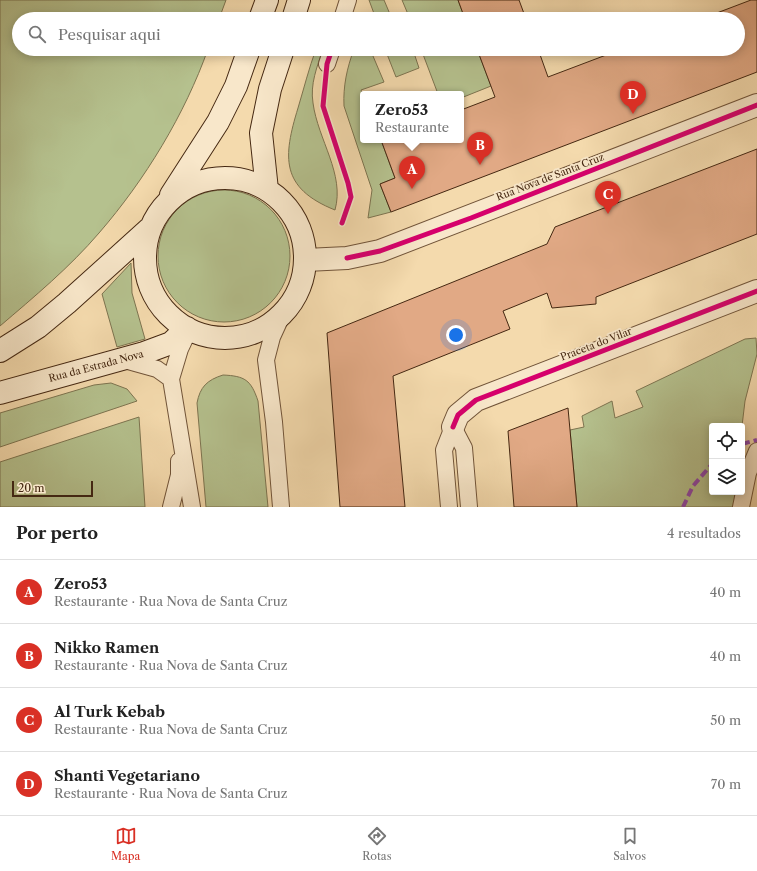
<!DOCTYPE html>
<html lang="pt">
<meta charset="utf-8">
<style>
body{margin:0;font-family:"Libre Caslon Text",serif;background:#f2f2f2;color:#222}
.controls{position:absolute;right:12px;bottom:12px;display:grid;overflow:hidden;border-radius:4px;box-shadow:0 2px 10px #0003}
.controls button{width:36px;height:36px;display:grid;place-items:center;padding:0;border:0;border-bottom:1px solid #e0e0e0;background:#fff;color:#222;font:20px sans-serif}
.scale{position:absolute;left:12px;bottom:10px;width:81px;box-sizing:border-box;padding-left:4px;border:2px solid #452812;border-top:0;font-size:11px;line-height:14px;white-space:nowrap;color:#452812;-webkit-text-stroke:3px #f8e7ca;paint-order:stroke}
.you{position:absolute;left:456px;top:335px;width:14px;height:14px;margin:-10px;border:3px solid #fff;border-radius:50%;background:#1a73e8;box-shadow:0 0 0 6px #1a73e833}
.badge{display:grid;place-items:center;width:26px;height:26px;border-radius:50%;background:#d93025;color:#fff;font-size:13px;font-weight:700}
.pin{position:absolute;translate:-50% -33px;filter:drop-shadow(0 1px 2px #0008)}
.pin::after{content:'';position:absolute;top:21px;width:14px;height:12px;background:inherit;clip-path:polygon(0 0,100% 0,50% 100%)}
.popup{position:absolute;left:360px;top:91px;width:104px;height:52px;box-sizing:border-box;display:grid;place-content:center;border-radius:4px;background:#fff;filter:drop-shadow(0 1px 3px #0005);font-size:13px;white-space:nowrap;color:#767676}
.popup b{font-size:15px;color:#222}
.popup::after{content:'';position:absolute;left:50%;top:100%;margin-left:-8px;border:8px solid transparent;border-top-color:#fff}
.list{margin:0;padding:0;list-style:none}
h2{display:flex;justify-content:space-between;align-items:center;height:52px;margin:0;padding:0 16px;font-size:17px}
h2 small{font-size:13px;font-weight:400;color:#767676}
.list li{display:grid;grid-template-columns:26px 1fr auto;gap:12px;align-items:center;box-sizing:border-box;height:64px;padding:0 16px;border-top:1px solid #e0e0e0}
.list b{display:block;font-size:15px;white-space:nowrap}
.list p{margin:0;font-size:13px;white-space:nowrap;color:#767676}
.list em{font-size:13px;font-style:normal;color:#767676}
.icon{flex:none;width:22px;height:22px;fill:none;stroke:currentColor;stroke-width:2;stroke-linecap:round;stroke-linejoin:round}
.map{position:relative;flex:none;width:757px;height:507px;overflow:hidden}
.search{position:absolute;background:#fff;box-shadow:0 2px 10px #0003;left:12px;right:12px;top:12px;height:44px;display:flex;align-items:center;gap:10px;box-sizing:border-box;padding:0 14px;border-radius:22px;color:#767676;font-size:15px}
.sheet{height:308px;background:#fff}
nav{display:flex;justify-content:space-around;align-items:center;box-sizing:border-box;height:56px;border-top:1px solid #e0e0e0;background:#fff;font-size:11px;color:#767676}
nav a{display:grid;justify-items:center;gap:2px}
nav .on{color:#d93025}
.map>svg:first-child{display:block}
.green{fill:#b5c18e;stroke:#7d7450}
.building{fill:#e1a985;stroke:#452812}
.lines{fill:none;stroke-linecap:round;stroke-linejoin:round}
.service-casing{stroke:#715439;stroke-width:18}
.minor-casing{stroke:#715439;stroke-width:24}
.tertiary-casing{stroke:#715439;stroke-width:24}
.secondary-casing{stroke:#452812;stroke-width:24}
.service{stroke:#f8e7ca;stroke-width:16}
.minor{stroke:#f8e7ca;stroke-width:22}
.tertiary{stroke:#f8e7ca;stroke-width:22}
.secondary{stroke:#f8e7ca;stroke-width:22}
.quiet{stroke:#8e44ad;stroke-width:4;stroke-dasharray:8 4;stroke-linecap:butt}
.cycleway-casing{stroke:#f8e7ca;stroke-width:8}
.cycleway{stroke:#d6006c;stroke-width:5}
.labels{text-anchor:middle;dominant-baseline:central;stroke-width:3.5;stroke-linejoin:round;paint-order:stroke}
.street-label{font-size:10px;fill:#452812;stroke:#f8e7ca}
</style>
<div class="map">
<svg width="757" height="507" viewBox="0 0 757 507">
<rect width="100%" height="100%" fill="#f4daad"/>
<filter id="stains"><feTurbulence type="fractalNoise" baseFrequency=".005" numOctaves="4"/><feColorMatrix values="0 0 0 0 .2 0 0 0 0 .09 0 0 0 0 .02 0 0 0 .5 -.17"/></filter>
<radialGradient id="worn" r=".72"><stop offset=".6" stop-color="#630" stop-opacity="0"/><stop offset="1" stop-color="#630" stop-opacity=".3"/></radialGradient>
<path class="green" d="M0 0H226L219 19H19V49H208C185 114 145 180 99 233 70 267 34 297 0 326Z
M369 0H384L392 19H376Z
M402 0H458L465 19H410Z
M316 49H323C317 67 310 84 313 103 318 140 345 174 335 210 280 188 283 157 298 108 304 88 309 68 316 49Z
M354 49H370L384 82 361 90 363 95V140H381L395 178 380 184 391 212 368 218 372 190 344 106C343 86 347 68 354 49Z
M385 49H404L405 53 413 50 419 68 396 77Z
M421 49H477L491 86 461 98V94H438Z
M158 256a66 66 0 1 1 132 0a66 66 0 1 1-132 0Z
M131 263 132 293 145 339 117 347 102 294Z
M756 338 757 354 745 401 742 426H712V492H735L734 507H577L570 430 584 427 582 416 612 401 615 418 643 407 636 391 745 339Z
M223 375C245 376 251 380 258 401L268 507H206L197 403C200 387 207 380 223 375Z
M111 383 127 389 137 401 0 447V413L94 385Z
M139 417 145 507H0V462Z"/>
<path class="building" d="M458 0H519L526 19H465Z
M751 0H757V72L391 212 380 184 395 178 381 140H461V110L495 97 477 49H538L548 77 622 49H738V19H701Z
M757 149V234L596 297V304L552 308 547 293 503 311 510 329 393 376 405 507H340L327 333 547 244 555 227Z
M568 408 577 507H514L508 431Z"/>
<g class="lines">
<g class="service-casing">
<path id="service" d="M342 19 348 0
M327 64 332 49
M188 332 180 349 171 379 192 507
M121 359 157 369 171 379
M171 507 179 475V461
M281 507 274 422 266 360 272 337 283 313
M449 507 444 450 453 427 464 448 469 507
M741 507 748 473 757 451"/>
</g>
<g class="minor-casing">
<path id="minor" d="M453 427 458 415 476 400 757 291"/>
</g>
<g class="tertiary-casing">
<path id="tertiary" d="M306 260 347 258 380 251 757 105"/>
</g>
<g class="secondary-casing">
<path id="secondary" d="M260 19 267 0
M293 19 299 0
M145 258a80 80 0 1 1 160 0a80 80 0 1 1-160 0Z
M267 190 261 133 270 89 283 49
M171 195 218 122 236 86 249 49
M0 351 38 327 67 303 149 229
M0 393 144 353 171 343 187 328"/>
</g>
<use href="#service" class="service"/>
<use href="#minor" class="minor"/>
<use href="#tertiary" class="tertiary"/>
<use href="#secondary" class="secondary"/>
<path class="quiet" d="M742 444 757 440
M683 507 693 486 712 464"/>
<g class="cycleway-casing">
<path id="cycleway" d="M332 49 327 64 323 106 348 183 351 197 342 223
M347 258 380 251 471 218 757 105
M453 427 458 415 476 400 757 291"/>
</g>
<use href="#cycleway" class="cycleway"/>
</g>
<g class="labels">
<g class="street-label">
<text transform="translate(550 177) rotate(-21)">Rua Nova de Santa Cruz</text>
<text transform="translate(596 344) rotate(-21)">Praceta do Vilar</text>
<text transform="translate(96 366) rotate(-15)">Rua da Estrada Nova</text>
</g>
</g>
<rect width="100%" height="100%" filter="url(#stains)"/>
<rect width="100%" height="100%" fill="url(#worn)"/>
</svg>
<div class="controls">
<button><svg class="icon" aria-label="locate" viewBox="0 0 24 24"><circle cx="12" cy="12" r="6"/><path d="M12 2v4M12 18v4M2 12h4M18 12h4"/></svg></button>
<button><svg class="icon" aria-label="layers" viewBox="0 0 24 24"><path d="M12 4l9 5-9 5-9-5zM3 14l9 5 9-5"/></svg></button>
</div>
<div class="scale">20 m</div>
<div class="you"></div>
<div class="pin badge" style="left:412px;top:189px">A</div>
<div class="popup"><b>Zero53</b>Restaurante</div>
<div class="pin badge" style="left:480px;top:165px">B</div>
<div class="pin badge" style="left:608px;top:214px">C</div>
<div class="pin badge" style="left:633px;top:114px">D</div>
<div class="search"><svg class="icon" aria-label="search" viewBox="0 0 24 24"><circle cx="10" cy="10" r="6"/><path d="M15 15l6 6"/></svg>Pesquisar aqui</div>
</div>
<section class="sheet">
<h2>Por perto<small>4 resultados</small></h2>
<ul class="list">
<li><span class="badge">A</span><div><b>Zero53</b><p>Restaurante · Rua Nova de Santa Cruz</p></div><em>40 m</em></li>
<li><span class="badge">B</span><div><b>Nikko Ramen</b><p>Restaurante · Rua Nova de Santa Cruz</p></div><em>40 m</em></li>
<li><span class="badge">C</span><div><b>Al Turk Kebab</b><p>Restaurante · Rua Nova de Santa Cruz</p></div><em>50 m</em></li>
<li><span class="badge">D</span><div><b>Shanti Vegetariano</b><p>Restaurante · Rua Nova de Santa Cruz</p></div><em>70 m</em></li>
</ul>
</section>
<nav>
<a class="on"><svg class="icon" aria-label="map" viewBox="0 0 24 24"><path d="M3 6l6-2 6 2 6-2v14l-6 2-6-2-6 2zM9 4v14M15 6v14"/></svg>Mapa</a>
<a><svg class="icon" aria-label="directions" viewBox="0 0 24 24"><path d="M12 3l9 9-9 9-9-9zM9 14v-3h6M13 9l2 2-2 2"/></svg>Rotas</a>
<a><svg class="icon" aria-label="saved" viewBox="0 0 24 24"><path d="M7 4h10v16l-5-4-5 4z"/></svg>Salvos</a>
</nav>
